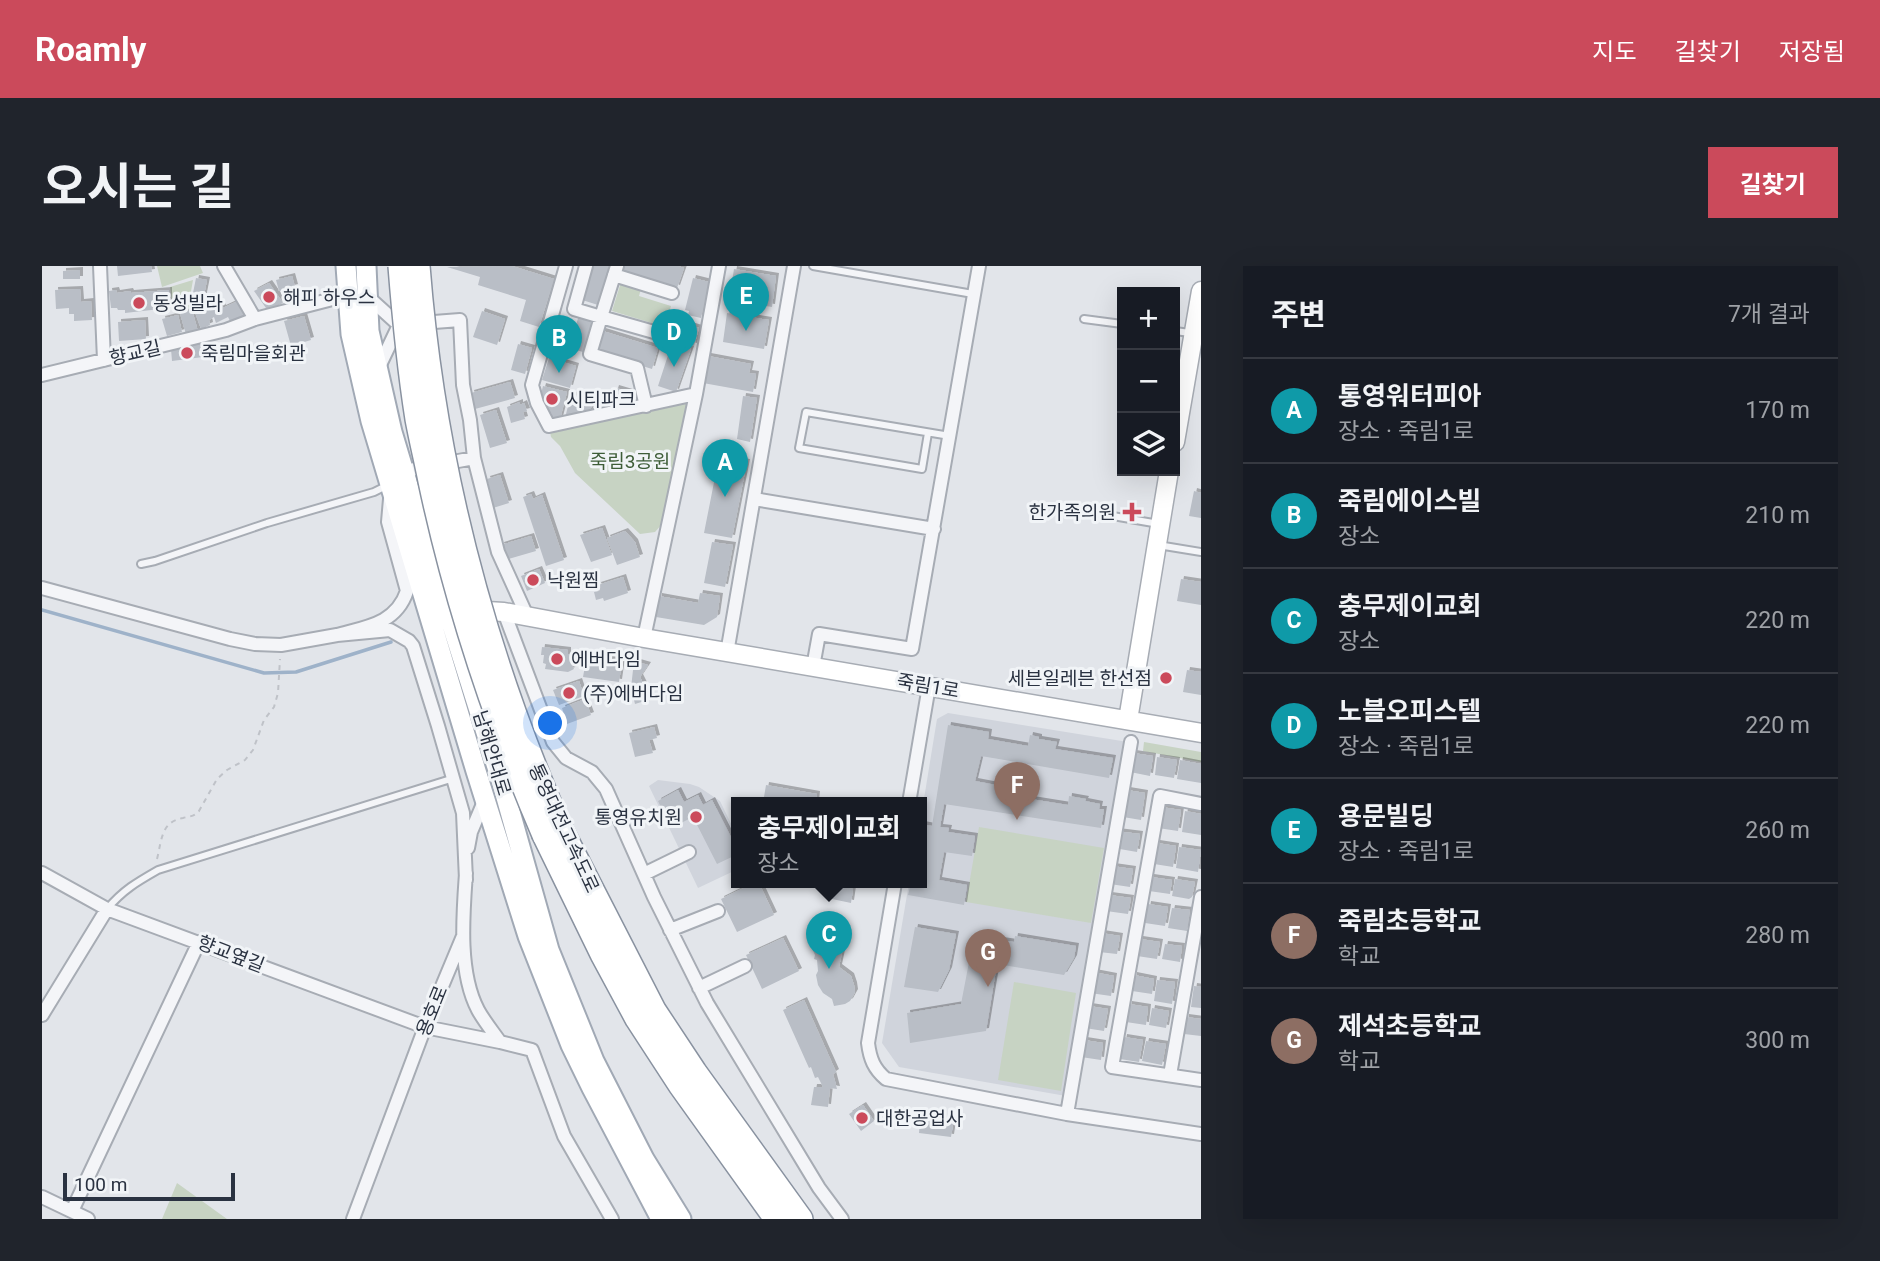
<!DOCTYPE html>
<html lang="ko">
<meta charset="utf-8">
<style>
body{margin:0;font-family:Roboto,"Noto Sans KR",sans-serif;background:#20242c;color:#f1f3f6}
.controls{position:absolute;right:21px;top:21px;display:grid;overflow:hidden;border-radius:0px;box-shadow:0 7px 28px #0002}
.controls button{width:63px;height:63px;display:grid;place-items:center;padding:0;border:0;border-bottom:2px solid #363941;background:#171b24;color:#f1f3f6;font:35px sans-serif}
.scale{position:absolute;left:21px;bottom:18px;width:172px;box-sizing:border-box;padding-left:7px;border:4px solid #2a3241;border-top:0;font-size:19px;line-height:24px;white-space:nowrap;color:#2a3241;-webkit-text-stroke:5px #f1f4f7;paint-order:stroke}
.you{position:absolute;left:509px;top:458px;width:24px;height:24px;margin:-18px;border:5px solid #fff;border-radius:50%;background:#1a73e8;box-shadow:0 0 0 10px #1a73e833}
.badge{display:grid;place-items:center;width:46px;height:46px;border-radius:50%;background:#cb4a5b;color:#fff;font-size:23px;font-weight:700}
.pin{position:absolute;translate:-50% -58px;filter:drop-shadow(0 2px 4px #0008)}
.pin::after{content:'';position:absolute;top:37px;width:24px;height:21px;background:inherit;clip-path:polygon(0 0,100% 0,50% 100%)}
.popup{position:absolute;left:689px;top:531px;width:196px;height:91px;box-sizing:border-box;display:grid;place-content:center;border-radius:0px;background:#171b24;filter:drop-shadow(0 2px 5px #0005);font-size:23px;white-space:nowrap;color:#9ea1a6}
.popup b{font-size:26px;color:#f1f3f6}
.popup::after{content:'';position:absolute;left:50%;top:100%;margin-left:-14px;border:14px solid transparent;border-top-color:#171b24}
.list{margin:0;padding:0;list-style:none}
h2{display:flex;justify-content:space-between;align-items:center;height:91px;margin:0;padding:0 28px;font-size:30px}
h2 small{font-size:23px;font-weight:400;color:#9ea1a6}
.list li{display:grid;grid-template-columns:46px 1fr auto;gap:21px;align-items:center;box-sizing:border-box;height:105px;padding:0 28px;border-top:2px solid #363941}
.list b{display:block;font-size:26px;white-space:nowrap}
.list p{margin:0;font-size:23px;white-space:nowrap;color:#9ea1a6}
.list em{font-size:23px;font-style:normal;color:#9ea1a6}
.icon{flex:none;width:38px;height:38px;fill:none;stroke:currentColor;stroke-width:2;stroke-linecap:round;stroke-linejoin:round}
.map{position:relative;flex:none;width:1159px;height:953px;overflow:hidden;border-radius:0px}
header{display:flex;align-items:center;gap:42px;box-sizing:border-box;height:98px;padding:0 35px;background:#cb4a5b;color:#fff}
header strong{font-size:33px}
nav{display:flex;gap:38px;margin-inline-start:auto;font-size:24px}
.intro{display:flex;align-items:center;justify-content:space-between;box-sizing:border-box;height:168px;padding:0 42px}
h1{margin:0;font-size:49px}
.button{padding:18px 32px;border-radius:0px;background:#cb4a5b;color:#fff;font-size:24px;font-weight:700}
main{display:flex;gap:42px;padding:0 42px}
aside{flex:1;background:#171b24;border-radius:0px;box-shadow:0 7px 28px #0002}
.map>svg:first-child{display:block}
.built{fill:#d0d4dc}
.green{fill:#c7d3c3}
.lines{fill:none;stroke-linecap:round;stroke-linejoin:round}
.stream{stroke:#9eb2c9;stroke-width:3.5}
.building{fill:#b9bec6;filter:url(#shadow)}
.lane-casing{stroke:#a7acb4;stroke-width:10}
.street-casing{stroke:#a7acb4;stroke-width:16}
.secondary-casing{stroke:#a7acb4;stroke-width:21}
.primary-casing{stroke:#a1a9b5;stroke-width:23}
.highway-casing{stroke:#8992a0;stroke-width:26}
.path{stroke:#bfc2c8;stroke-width:2;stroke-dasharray:5 5;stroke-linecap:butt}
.lane{stroke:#f4f5f8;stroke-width:6}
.street{stroke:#f4f5f8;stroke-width:12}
.secondary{stroke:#fff;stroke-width:18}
.primary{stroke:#fff;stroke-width:19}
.highway{stroke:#fff;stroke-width:23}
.highway-bridge-casing{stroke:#8992a0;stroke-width:26;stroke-linecap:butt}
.highway-bridge{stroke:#fff;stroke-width:23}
.poi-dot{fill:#cb4a5b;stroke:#f1f4f7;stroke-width:2.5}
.labels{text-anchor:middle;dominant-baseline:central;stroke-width:6;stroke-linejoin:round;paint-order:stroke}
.poi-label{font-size:19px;fill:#2a3241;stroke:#f1f4f7;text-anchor:start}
.street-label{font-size:19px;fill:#2a3241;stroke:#f1f4f7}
.park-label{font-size:19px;fill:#3e5d38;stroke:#f1f4f7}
</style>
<header>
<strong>Roamly</strong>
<nav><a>지도</a><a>길찾기</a><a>저장됨</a></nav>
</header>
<div class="intro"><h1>오시는 길</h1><a class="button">길찾기</a></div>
<main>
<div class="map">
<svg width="1159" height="953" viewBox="0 0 1159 953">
<defs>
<filter id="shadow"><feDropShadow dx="3" dy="-3" stdDeviation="0" flood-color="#0004"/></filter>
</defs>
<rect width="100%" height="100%" fill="#e2e5ea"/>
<path class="built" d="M906 447 1086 476 1024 830 857 801 840 777 867 617H880V545L895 453Z
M616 514 648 518 657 521 678 535 694 568V604L656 622 607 520Z"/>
<path class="green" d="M115 0H158L161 7 120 21Z
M151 14 148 31V42L132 47 128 21Z
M579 16 599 23 597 30 629 40 623 61 570 45Z
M646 135 621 257 613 266 598 268 533 207 518 180 509 171 508 166Z
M1102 476 1159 486V496L1101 485Z
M937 561 1062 582 1049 657 924 636Z
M972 716 1034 727 1019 825 956 814Z
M135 917 185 953H120Z"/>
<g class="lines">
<path class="stream" d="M0 344 222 407 254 406 349 376"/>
</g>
<path class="building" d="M75 0H109L110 6 76 10Z
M470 0 512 13 497 61 478 55 484 34 436 19 438 11 405 1Z
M548 0H636L642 2 635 22 568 0 556 39 537 33Z
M692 3 734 10 730 41 687 34Z
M38 4V13H21V5Z
M250 10 253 21 237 25 234 14Z
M154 12 165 14 161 34 150 32Z
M651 12 667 16 659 52 646 49 647 45 643 44Z
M227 17 241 37 228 43 224 42 212 25Z
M38 23 39 36 49 35 50 54 32 55V48H27V42L14 43 13 24Z
M74 24 75 27 88 25 89 27 127 24V42L83 47V44H76L75 42H69L67 25Z
M198 34 206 49 189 57 186 51 174 57 172 51 167 54 168 59 159 63 152 43 162 40 163 44 179 38 181 42Z
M150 44 157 69 145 72 138 47Z
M440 45 463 53 455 79 431 71Z
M685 47 727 54 722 83 681 76Z
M136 49 140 66 125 70 120 53Z
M537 49 553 54 551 62 616 82 610 103 543 82 541 86 527 82Z
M262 50 269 74 249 80 242 55Z
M103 54 104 73 77 75 76 56Z
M637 56 657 62 652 80 631 74Z
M160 76 161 91 130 95 129 83Z
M630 77 649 83 634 126 616 120Z
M476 78 490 82 483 108 469 104Z
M666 90 709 98 707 107 714 108 711 126 661 117Z
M507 92 534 100 528 122 500 114Z
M468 116 473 132 433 143 429 127Z
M501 120 525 126 518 153 509 151 510 148 504 146 505 142 496 140Z
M574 122 591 127 588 137 571 132Z
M529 128 551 135 547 149 526 154 524 148Z
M701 130 715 132 708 176 695 173Z
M478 136V139L482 137 485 145 481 146 483 153 469 157 465 141Z
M454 144 465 177 448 182 438 149Z
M677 191 705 196 690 272 662 267Z
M458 209 467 237 451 242 445 220H447L445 213Z
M1152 225 1159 227V252L1147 250Z
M489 228 491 233 500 229 522 294 504 300 481 231Z
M560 262 570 289 549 296 538 269Z
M583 265 593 276 598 291 575 299 565 272Z
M489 270 494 285 463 294 459 279Z
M670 276 691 279 683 321 662 317Z
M497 303 503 317 485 325 479 310Z
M581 311 586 327 562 335 561 332 554 334 552 326 558 325 556 319Z
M1139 313 1159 316V339L1135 335Z
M658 327 678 330 675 351 662 359 614 351 617 330 656 337Z
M500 381 526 384V388L530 389 529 397 532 403 526 406 503 403 504 398 501 397 502 389H499Z
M545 389 580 395 577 416 541 411Z
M592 395 606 399 598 411 609 433 593 438 589 422Z
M1145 404 1159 406V429L1141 426Z
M537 415 542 430 517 439 511 424Z
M543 433 549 449 525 458 520 442Z
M906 459 947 466 946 473 986 480 988 469 997 471V473L1015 476 1013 483 1071 492 1067 512 939 490 933 515 964 521 963 529 1026 539 1027 530 1044 533 1043 535 1058 538 1057 543H1062L1059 562 902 538 898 561 907 562 906 566 933 570 930 590 902 586 897 614 925 619 922 639 866 629 869 617H880V558L890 560Z
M612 461 615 472 607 474 611 487 593 491 587 467Z
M1091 487 1111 490 1108 510 1088 506Z
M1115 491 1135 494 1132 512 1113 509Z
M1138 494 1159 498V517L1135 513Z
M724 519 775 528 774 537H721Z
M636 524 642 536 656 529 661 539 670 534 694 581V589L675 598 651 551 629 562 616 535Z
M1085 524 1103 527 1099 554 1081 551Z
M1119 541 1139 544 1136 565 1116 562Z
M1143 545 1159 548V569L1140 566Z
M1074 565 1098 568 1095 586 1072 582Z
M1115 577 1134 580 1131 601 1112 598Z
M1137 581 1159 584 1156 606 1134 602Z
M1070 600 1091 603 1088 621 1068 618Z
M1109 611 1130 614 1128 628 1107 625Z
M1133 613 1153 616 1150 631 1147 633 1130 630Z
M712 617H717L732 649 695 666 679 633Z
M793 619 811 623 809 637 790 633Z
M1067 629 1089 632 1086 648 1064 645Z
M1106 638 1126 641 1123 660 1103 657Z
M1130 642 1148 644 1145 665 1126 662Z
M873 661 914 668 907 704 896 726 862 721Z
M768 667 778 670 777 674 802 677 797 701 809 710 812 719 813 726 808 735 803 738 792 740 790 733 781 727 776 719 774 709 776 705 775 694 772 693 773 689 768 678 769 675 766 674Z
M1059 667 1078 670 1075 688 1057 686Z
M932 670 972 676 973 670 1034 680 1032 692 1022 709 955 698 944 765 868 777 865 747 919 738Z
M741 672 757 705 720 723 704 689Z
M1098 673 1118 676 1115 693 1095 690Z
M1123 678 1140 680 1138 696 1120 693Z
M1051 706 1072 710 1069 730 1048 727Z
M1092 709 1112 713 1110 728 1090 725Z
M1115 714 1133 716 1130 738 1112 735Z
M1152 720 1159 721V742L1149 741Z
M762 734 794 806 791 808 795 823 788 822 786 841 769 839 772 821H781L776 811 773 812 769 801 767 802 741 744Z
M1087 738 1106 741 1104 759 1084 756Z
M1047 740 1066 743 1062 765 1043 762Z
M1110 742 1127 745 1124 762 1107 759Z
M1144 751 1159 753V770L1142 768Z
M1082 771 1101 774 1097 796 1078 793Z
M1042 774 1061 777 1059 794 1039 791Z
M1104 775 1124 778 1120 799 1100 795Z
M821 839 832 855 819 865 807 848Z
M878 855 911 858 909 871 877 867Z"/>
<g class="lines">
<g class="lane-casing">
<path id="lane" d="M771 0 931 28
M1042 53 1080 58
M1133 65 1148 67
M886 167 880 203 757 182 764 146 908 170
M1019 241 1117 258
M1116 279 1159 286
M99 298 113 295 225 257 332 226 344 220
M65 643C81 624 95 616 116 604L412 512"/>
</g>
<g class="street-casing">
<path id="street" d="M58 0 62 94
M182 0 213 53
M524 0 490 119 495 137 507 160 654 128 677 0
M544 0 532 43 559 51 575 0
M572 9 630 27
M325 30 357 59
M379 57 418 54 421 119 428 154 432 192 456 286 485 350
M336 103 357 59
M0 109 184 64 213 53 306 29
M604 140 595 102 548 88 559 51 619 68
M363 205 432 192
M348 233 346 256 365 325C354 358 324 361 295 369L348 364 367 375 371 380 396 460 421 547 424 614
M712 233 892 263
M0 322 188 373 213 378 239 379 295 369
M462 346 511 476 524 492 550 506 564 523 612 631 665 737 777 922 800 953
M602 372 654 128
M685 387 752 0
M771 401 777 368 870 383 937 0
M867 537 887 420
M1159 538 1118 530 1070 801 1159 814
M426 582 429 566 443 533
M0 607 65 643 383 761 458 776
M424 607C421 649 416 706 436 744 442 755 451 766 458 776L490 784 522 870 570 953
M602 608 647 586
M853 617 826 777C828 793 832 803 844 813L1025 848 1159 868
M628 664 676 645
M657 722 703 700
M0 749 65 643
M1128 809 1159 631
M1025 848 1089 476
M0 931 46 953
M30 945 157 676
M311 953 383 761 421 670"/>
</g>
<g class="secondary-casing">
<path id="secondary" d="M1133 176 1159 25
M428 344 462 346 602 372 1159 467
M1086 454 1127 205"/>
</g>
<g class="primary-casing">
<path id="primary" d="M304 0 309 68 329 155 434 505 486 670 529 779 550 822 619 953
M324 0 327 65 350 166 368 226 460 517 507 684 552 795 602 893 639 953"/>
</g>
<g class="highway-casing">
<path id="highway" d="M517 559 612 744 653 806 759 953
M502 569 560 688 595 753 638 819 734 953"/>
</g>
<path class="path" d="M115 593C120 573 119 556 141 552 148 550 152 551 157 545L175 513 185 504 203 494 211 484 222 454 232 441 236 427 238 393"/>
<use href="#lane" class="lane"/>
<use href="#street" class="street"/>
<use href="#secondary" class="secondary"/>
<use href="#primary" class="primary"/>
<use href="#highway" class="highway"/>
<g class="highway-bridge-casing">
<path id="highway-bridge" d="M358 0C362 51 367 102 375 153 379 174 384 195 388 215 414 337 453 455 502 569
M376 0C391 193 440 382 517 559"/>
</g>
<use href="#highway-bridge" class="highway-bridge"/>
</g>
<g class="poi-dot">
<circle cx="227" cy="31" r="7"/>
<circle cx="97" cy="37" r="7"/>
<circle cx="145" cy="87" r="7"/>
<circle cx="510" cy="133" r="7"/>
<path d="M1086.5 235.5h7v7h7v7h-7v7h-7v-7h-7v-7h7z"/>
<circle cx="491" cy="314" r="7"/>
<circle cx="515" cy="393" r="7"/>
<circle cx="1124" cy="412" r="7"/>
<circle cx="527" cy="427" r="7"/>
<circle cx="654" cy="551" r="7"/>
<circle cx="820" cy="852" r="7"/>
</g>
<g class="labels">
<g class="poi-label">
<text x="241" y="31">해피 하우스</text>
<text x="111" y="37">동성빌라</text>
<text x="159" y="87">죽림마을회관</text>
<text x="524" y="133">시티파크</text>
<text x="1074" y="246" text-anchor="end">한가족의원</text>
<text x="505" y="314">낙원찜</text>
<text x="529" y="393">에버다임</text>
<text x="1110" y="412" text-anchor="end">세븐일레븐 한선점</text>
<text x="541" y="427">(주)에버다임</text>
<text x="640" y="551" text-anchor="end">통영유치원</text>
<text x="834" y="852">대한공업사</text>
</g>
<g class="street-label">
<text transform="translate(93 87) rotate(-13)">향교길</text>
<text transform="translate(886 420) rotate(10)">죽림1로</text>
<text transform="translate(450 487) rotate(73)">남해안대로</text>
<text transform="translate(522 562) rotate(65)">통영대전고속도로</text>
<text transform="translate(189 688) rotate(21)">향교옆길</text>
<text transform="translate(390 745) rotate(-68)">용호로</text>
</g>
<g class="park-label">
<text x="588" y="195">죽림3공원</text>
</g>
</g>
</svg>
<div class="controls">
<button>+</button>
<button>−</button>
<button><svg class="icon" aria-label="layers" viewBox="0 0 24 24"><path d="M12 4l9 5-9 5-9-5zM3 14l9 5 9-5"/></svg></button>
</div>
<div class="scale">100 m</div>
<div class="you"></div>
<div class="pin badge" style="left:683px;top:231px;background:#0f9aa8">A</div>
<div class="pin badge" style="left:517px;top:107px;background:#0f9aa8">B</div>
<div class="pin badge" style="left:787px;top:703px;background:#0f9aa8">C</div>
<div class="popup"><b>충무제이교회</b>장소</div>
<div class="pin badge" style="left:632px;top:101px;background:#0f9aa8">D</div>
<div class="pin badge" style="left:704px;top:65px;background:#0f9aa8">E</div>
<div class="pin badge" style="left:975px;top:554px;background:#8d6e63">F</div>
<div class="pin badge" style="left:946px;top:721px;background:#8d6e63">G</div>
</div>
<aside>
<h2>주변<small>7개 결과</small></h2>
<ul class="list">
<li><span class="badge" style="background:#0f9aa8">A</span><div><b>통영워터피아</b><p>장소 · 죽림1로</p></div><em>170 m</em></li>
<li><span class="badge" style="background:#0f9aa8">B</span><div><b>죽림에이스빌</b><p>장소</p></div><em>210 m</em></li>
<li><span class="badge" style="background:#0f9aa8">C</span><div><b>충무제이교회</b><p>장소</p></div><em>220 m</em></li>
<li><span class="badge" style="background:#0f9aa8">D</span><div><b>노블오피스텔</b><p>장소 · 죽림1로</p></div><em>220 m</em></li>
<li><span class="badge" style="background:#0f9aa8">E</span><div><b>용문빌딩</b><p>장소 · 죽림1로</p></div><em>260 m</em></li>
<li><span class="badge" style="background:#8d6e63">F</span><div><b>죽림초등학교</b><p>학교</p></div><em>280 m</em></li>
<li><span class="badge" style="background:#8d6e63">G</span><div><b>제석초등학교</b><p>학교</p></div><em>300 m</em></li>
</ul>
</aside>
</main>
